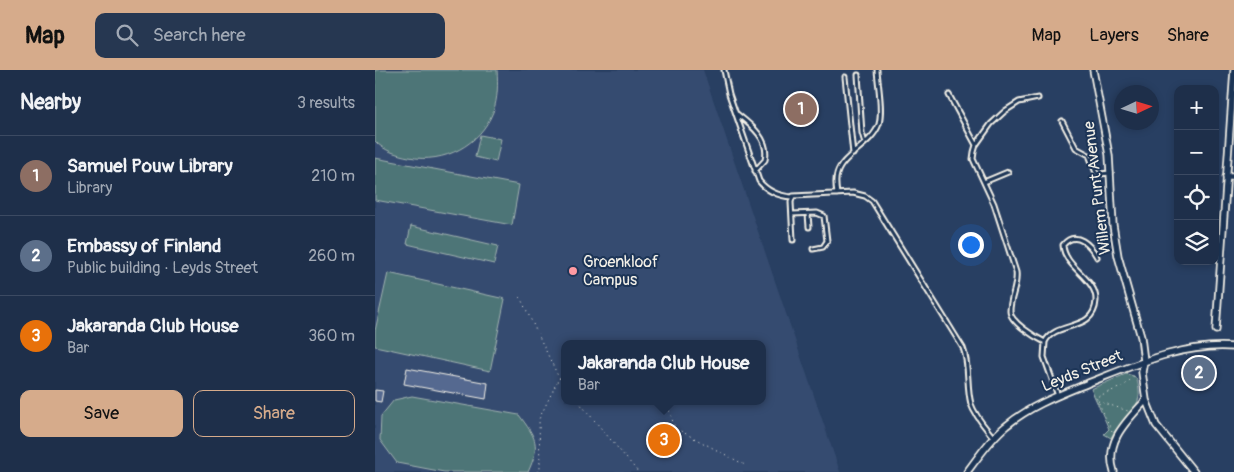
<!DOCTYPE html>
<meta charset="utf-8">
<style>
body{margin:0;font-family:Pangolin,sans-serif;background:#263751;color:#f1f3f6}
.controls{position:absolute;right:15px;top:15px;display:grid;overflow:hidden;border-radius:10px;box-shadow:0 2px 8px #0003}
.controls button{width:45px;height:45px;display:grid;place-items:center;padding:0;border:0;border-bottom:1px solid #3c4a62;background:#1e2f4a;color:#f1f3f6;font:25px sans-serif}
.compass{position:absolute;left:739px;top:15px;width:45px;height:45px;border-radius:50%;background:#1e2f4a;box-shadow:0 2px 8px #0003;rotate:86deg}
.you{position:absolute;left:595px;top:174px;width:18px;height:18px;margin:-12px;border:4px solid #fff;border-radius:50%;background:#1a73e8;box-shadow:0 0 0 8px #1a73e833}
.badge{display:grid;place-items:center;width:32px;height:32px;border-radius:50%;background:#d6ab8b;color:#fff;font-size:16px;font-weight:700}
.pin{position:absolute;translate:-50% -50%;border:2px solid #fff;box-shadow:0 1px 5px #0006}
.popup{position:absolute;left:186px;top:270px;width:205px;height:65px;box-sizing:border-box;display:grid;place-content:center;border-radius:10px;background:#1e2f4a;filter:drop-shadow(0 1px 4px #0005);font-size:16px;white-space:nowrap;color:#a1a9b5}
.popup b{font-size:19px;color:#f1f3f6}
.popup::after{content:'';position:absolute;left:50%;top:100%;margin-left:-10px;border:10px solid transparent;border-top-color:#1e2f4a}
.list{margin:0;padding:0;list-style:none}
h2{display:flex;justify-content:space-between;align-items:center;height:65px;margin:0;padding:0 20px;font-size:21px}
h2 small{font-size:16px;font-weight:400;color:#a1a9b5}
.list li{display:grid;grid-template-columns:32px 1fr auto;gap:15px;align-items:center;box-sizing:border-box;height:80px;padding:0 20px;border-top:1px solid #3c4a62}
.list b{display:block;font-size:19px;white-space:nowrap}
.list p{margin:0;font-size:16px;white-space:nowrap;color:#a1a9b5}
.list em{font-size:16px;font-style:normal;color:#a1a9b5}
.actions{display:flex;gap:10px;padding:15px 20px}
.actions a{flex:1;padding:11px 0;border:1px solid #d6ab8b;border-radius:10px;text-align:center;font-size:18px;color:#d6ab8b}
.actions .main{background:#d6ab8b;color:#111}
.icon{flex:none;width:28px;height:28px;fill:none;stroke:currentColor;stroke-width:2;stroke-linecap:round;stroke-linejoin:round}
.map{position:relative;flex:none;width:859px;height:402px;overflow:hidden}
header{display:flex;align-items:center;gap:30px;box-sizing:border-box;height:70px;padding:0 25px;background:#d6ab8b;color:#111}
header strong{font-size:24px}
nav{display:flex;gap:28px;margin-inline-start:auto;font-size:18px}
.search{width:350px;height:45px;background:#263751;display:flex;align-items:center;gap:12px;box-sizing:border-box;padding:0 18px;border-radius:10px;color:#a1a9b5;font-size:19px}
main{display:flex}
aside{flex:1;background:#1e2f4a}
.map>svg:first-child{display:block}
.built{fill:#364c70;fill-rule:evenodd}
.green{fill:#4d7477;stroke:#a0b2b0}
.building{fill:#556990;stroke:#f4f1e8}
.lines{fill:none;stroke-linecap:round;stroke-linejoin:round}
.service-casing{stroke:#f4f1e8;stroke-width:7}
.minor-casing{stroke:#f4f1e8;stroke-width:9}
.path{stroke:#f4f1e8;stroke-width:1;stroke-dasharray:1 4;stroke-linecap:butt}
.service{stroke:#1d3557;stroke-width:3}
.minor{stroke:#1d3557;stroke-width:5.5}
.poi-dot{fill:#ff9aa2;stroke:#1d3557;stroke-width:2}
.labels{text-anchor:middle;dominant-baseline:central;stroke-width:4;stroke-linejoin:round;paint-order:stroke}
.street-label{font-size:16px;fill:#f4f1e8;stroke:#1d3557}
.poi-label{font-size:16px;fill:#f4f1e8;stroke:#1d3557;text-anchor:start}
</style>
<header>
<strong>Map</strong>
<div class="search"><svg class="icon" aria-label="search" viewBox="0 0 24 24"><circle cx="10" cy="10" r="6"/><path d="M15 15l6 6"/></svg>Search here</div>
<nav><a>Map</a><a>Layers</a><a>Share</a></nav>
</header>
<main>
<aside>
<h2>Nearby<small>3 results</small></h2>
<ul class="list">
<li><span class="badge" style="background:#8d6e63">1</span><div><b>Samuel Pouw Library</b><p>Library</p></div><em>210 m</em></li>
<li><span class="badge" style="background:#5c6f8a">2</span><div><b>Embassy of Finland</b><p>Public building · Leyds Street</p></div><em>260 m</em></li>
<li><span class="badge" style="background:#e8710a">3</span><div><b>Jakaranda Club House</b><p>Bar</p></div><em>360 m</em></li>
</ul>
<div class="actions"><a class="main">Save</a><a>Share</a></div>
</aside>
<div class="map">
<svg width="859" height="402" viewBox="0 0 859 402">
<rect width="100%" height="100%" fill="#283f62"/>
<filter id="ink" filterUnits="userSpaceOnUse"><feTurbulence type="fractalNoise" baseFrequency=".02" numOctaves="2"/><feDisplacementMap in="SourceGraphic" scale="10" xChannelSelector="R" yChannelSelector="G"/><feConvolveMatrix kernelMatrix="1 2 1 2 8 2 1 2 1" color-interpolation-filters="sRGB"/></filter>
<g filter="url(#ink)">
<path class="built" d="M0 0H328L465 402H0ZM190 274H388V331H190Z"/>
<path class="green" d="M0 0H122C123 14 123 28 118 42 105 75 69 94 34 87 22 85 8 80 0 71Z
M105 65 126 69 121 92 100 87Z
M0 88 144 115 137 155 0 130Z
M36 156 123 176 119 194 32 174Z
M13 203 130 229 115 301 0 276V261Z
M751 304 759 306C763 310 763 315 764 321 766 341 743 351 736 368L729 364 734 359 716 319Z
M37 326 144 345C161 368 166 374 153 402H69L22 393 5 370 6 346 19 330Z"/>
<path class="building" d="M32 298 113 313 111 329 29 314Z
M0 320 8 321 6 332 0 331Z
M285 365H293V375H285Z"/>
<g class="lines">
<g class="service-casing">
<path id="service" d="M349 0 354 24 384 111C392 121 404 126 417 127
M483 5 487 63 490 73
M470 7 478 84
M574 25 601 75
M663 28 644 32 630 41 616 54 601 75 599 82 598 89 619 134 641 202C643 216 635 227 635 241 635 252 660 267 670 272
M362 44C376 55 395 69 390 90L380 101
M687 51 701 78 714 85 721 103 724 104 736 103
M609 112 633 102
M462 124C461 118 460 110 462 104 467 85 497 75 504 54 508 40 503 15 502 0
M417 144 442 143 449 146 452 171 448 177 438 179
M433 144 434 157
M418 170 416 132 418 126 478 123 490 126 497 131 588 278C595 296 591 315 596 334 600 346 610 357 618 367
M683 326 669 287 670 272C681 250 719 263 721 231 722 208 689 198 688 175 701 159 716 176 722 187"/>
</g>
<g class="minor-casing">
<path id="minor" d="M718 0 734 85 738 155 743 186 766 267 769 291 767 302 771 330 781 355 819 402
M851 107H859
M841 260 859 0
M592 402C604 386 616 368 631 356 656 335 687 324 716 312 762 294 808 273 859 277
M739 402C729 371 752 351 771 330"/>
</g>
<path class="path" d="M145 227 184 308 190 315
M203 331 263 402
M291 331 300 358 370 395
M723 331 753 341
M737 361 721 327 749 316 760 305
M162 402 165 399 164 349 184 308 190 307"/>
<use href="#service" class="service"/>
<use href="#minor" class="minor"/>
</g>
</g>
<circle class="poi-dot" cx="198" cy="201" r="5"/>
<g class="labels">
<g class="street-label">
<text transform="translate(722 118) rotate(-97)">Willem Punt Avenue</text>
<text transform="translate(707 301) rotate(-22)">Leyds Street</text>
</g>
<g class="poi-label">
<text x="208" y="192">Groenkloof<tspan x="208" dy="18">Campus</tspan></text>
</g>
</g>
</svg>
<div class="controls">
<button>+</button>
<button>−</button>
<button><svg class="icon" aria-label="locate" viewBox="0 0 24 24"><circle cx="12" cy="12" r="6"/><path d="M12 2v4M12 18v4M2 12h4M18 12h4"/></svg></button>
<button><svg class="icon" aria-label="layers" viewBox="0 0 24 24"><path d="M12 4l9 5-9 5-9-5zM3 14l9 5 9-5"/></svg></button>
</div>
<svg class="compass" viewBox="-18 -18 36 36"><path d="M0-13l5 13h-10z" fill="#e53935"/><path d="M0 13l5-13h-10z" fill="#a1a9b5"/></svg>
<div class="you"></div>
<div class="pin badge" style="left:426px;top:39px;background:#8d6e63">1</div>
<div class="pin badge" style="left:824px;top:303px;background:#5c6f8a">2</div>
<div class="pin badge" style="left:289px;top:370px;background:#e8710a">3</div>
<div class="popup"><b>Jakaranda Club House</b>Bar</div>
</div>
</main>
